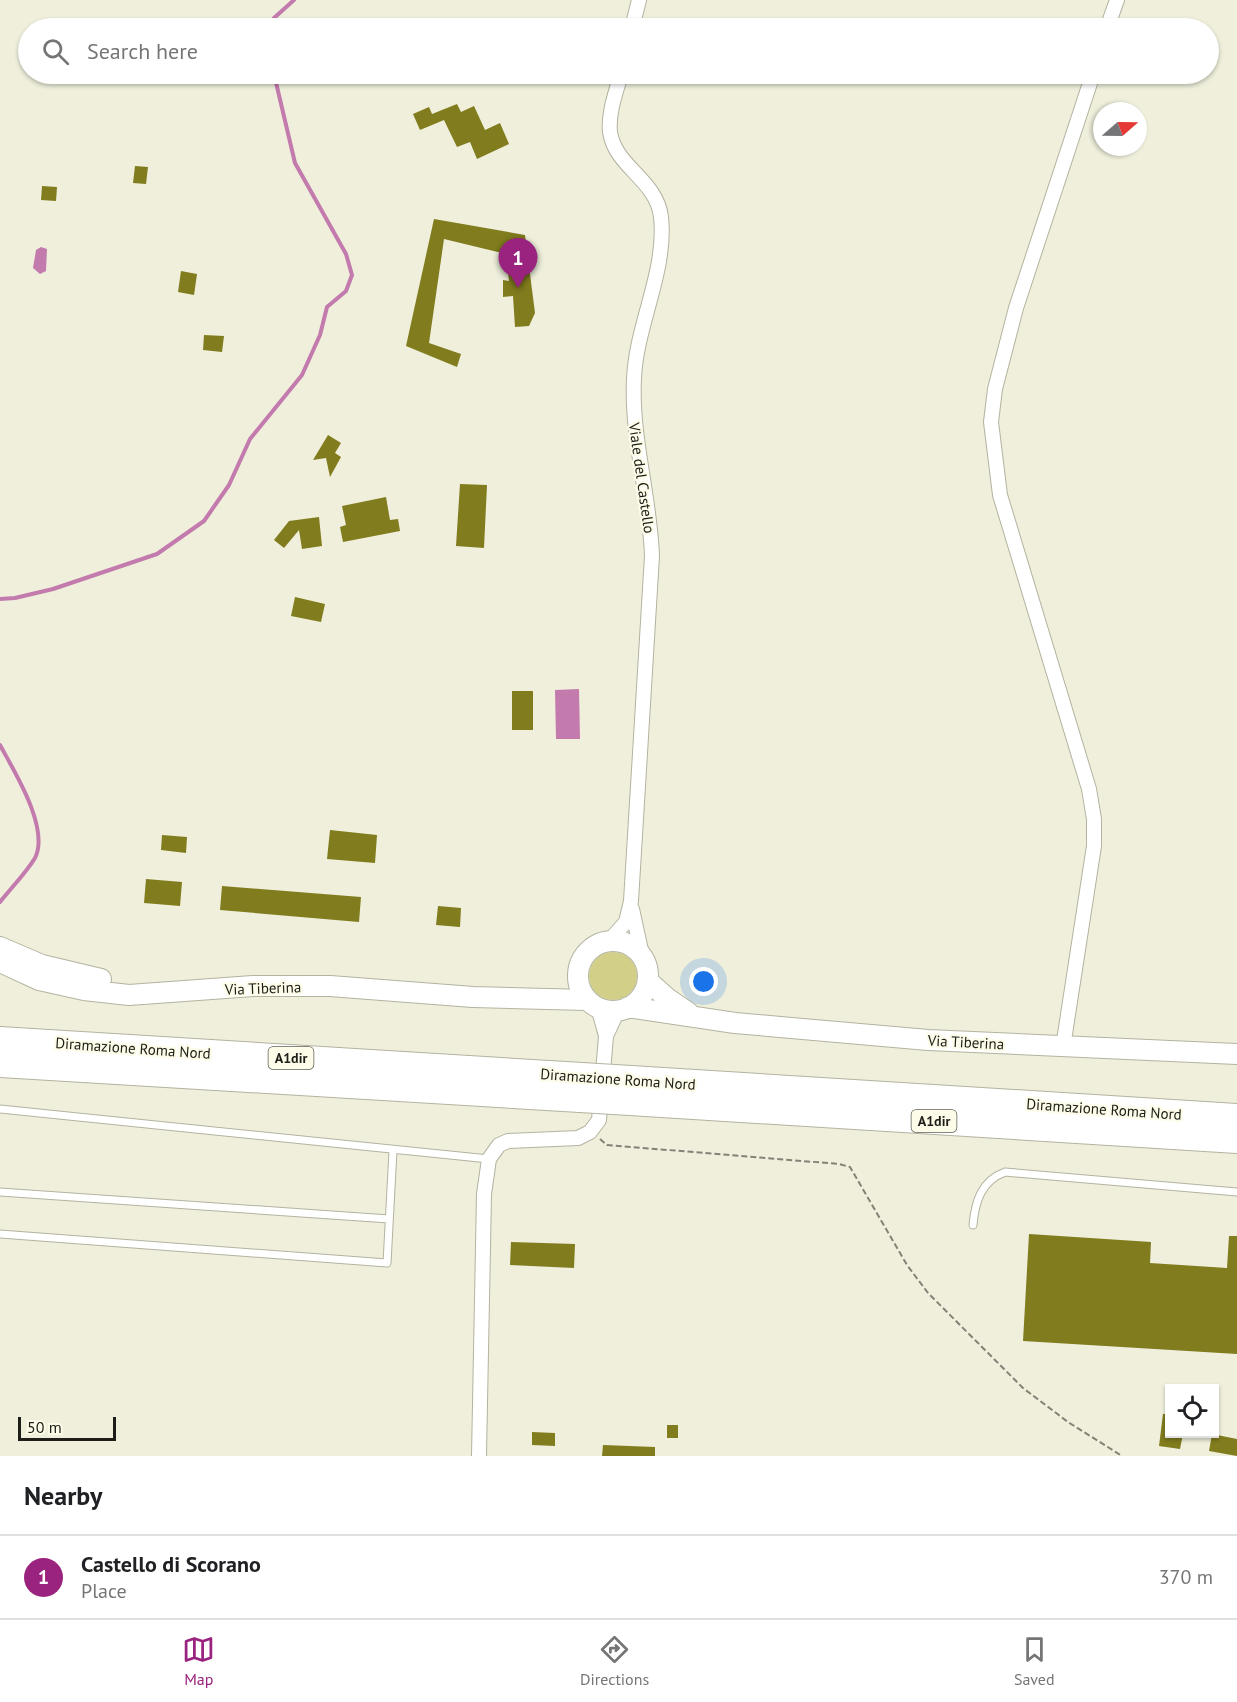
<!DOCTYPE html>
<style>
body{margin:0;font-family:"PT Sans",sans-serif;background:#f2f2f2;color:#202124}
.controls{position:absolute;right:18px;bottom:18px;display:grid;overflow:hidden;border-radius:0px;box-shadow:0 2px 4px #0004}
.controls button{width:54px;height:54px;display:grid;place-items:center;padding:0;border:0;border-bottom:2px solid #e0e0e0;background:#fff;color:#202124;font:30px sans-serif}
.compass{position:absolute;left:1093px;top:102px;width:54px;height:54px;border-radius:50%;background:#fff;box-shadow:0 2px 4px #0004;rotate:70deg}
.scale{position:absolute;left:18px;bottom:15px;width:98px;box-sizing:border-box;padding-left:6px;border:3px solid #1e1d17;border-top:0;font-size:16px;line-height:21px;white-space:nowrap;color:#1e1d17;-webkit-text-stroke:4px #fdfce9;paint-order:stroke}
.you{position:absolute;left:704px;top:982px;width:21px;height:21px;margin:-15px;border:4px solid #fff;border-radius:50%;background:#1a73e8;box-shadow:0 0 0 9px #1a73e833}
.badge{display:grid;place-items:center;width:39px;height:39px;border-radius:50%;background:#99237e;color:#fff;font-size:20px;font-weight:700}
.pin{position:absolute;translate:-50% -50px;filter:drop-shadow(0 2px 3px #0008)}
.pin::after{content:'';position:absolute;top:32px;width:21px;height:18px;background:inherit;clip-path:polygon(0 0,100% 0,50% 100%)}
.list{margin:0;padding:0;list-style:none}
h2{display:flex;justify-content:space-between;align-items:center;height:78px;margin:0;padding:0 24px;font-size:26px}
h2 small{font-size:20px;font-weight:400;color:#757577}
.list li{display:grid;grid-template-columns:39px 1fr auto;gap:18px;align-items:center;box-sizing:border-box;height:84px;padding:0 24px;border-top:2px solid #e0e0e0}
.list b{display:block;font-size:22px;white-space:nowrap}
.list p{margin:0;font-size:20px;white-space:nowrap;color:#757577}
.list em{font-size:20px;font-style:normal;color:#757577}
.icon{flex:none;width:33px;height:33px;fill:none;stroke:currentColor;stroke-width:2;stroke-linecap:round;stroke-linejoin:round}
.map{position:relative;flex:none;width:1237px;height:1456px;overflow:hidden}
.search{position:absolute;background:#fff;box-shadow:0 2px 4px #0004;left:18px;right:18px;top:18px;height:66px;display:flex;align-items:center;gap:15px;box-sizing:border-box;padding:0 21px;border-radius:33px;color:#757577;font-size:22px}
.sheet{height:162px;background:#fff}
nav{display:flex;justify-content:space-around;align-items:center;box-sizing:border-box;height:84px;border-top:2px solid #e0e0e0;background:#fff;font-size:16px;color:#757577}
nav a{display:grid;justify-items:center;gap:3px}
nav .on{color:#99237e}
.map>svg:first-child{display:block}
.green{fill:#d2cf89}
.water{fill:#c37aad}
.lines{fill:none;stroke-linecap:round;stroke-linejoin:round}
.stream{stroke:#c37aad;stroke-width:4}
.building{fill:#817c1d}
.lane-casing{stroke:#b3b3a0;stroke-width:9}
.street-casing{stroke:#b3b3a0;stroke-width:16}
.secondary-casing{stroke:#b3b3a0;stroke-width:22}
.highway-casing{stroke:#b3b3a0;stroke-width:28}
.path{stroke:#838276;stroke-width:2;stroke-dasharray:6 3;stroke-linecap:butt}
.lane{stroke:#fff;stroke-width:7}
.street{stroke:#fff;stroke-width:14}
.secondary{stroke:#fff;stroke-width:20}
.highway{stroke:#fff;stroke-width:26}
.highway-bridge-casing{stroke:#b3b3a0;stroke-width:28;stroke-linecap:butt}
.highway-bridge{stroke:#fff;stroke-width:26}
.labels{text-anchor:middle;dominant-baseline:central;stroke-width:4.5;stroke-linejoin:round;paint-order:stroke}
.shield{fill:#fdfce9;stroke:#616056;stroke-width:1.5}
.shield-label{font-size:14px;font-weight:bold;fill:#1e1d17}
.street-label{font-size:15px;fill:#1e1d17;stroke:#fdfce9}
</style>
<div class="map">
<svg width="1237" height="1456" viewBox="0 0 1237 1456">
<rect width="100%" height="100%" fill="#efefdc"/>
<path class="green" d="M589 976a24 24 0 1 1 48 0a24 24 0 1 1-48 0Z"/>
<path class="water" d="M41 247 47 249 46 271 40 274 33 268 36 250Z
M579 689 580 739H556L555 690Z"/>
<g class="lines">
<path class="stream" d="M271 28 274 18 294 0
M0 599 15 598 53 589 157 554 204 521 229 485 250 439 302 375 320 335 327 307 346 291 352 275 346 254 295 163 274 74
M0 745C14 771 50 828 35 858 26 873 11 888 0 902"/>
</g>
<path class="building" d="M457 104 461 112 474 106 485 130 500 123 509 144 477 159 470 142 457 147 444 120 420 130 413 114 429 107 432 114Z
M135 166 148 167 146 184 133 183Z
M42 186 57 187 56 201 41 200Z
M434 219 525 235 535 313 529 326 515 327 513 296 503 297V280L509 281 506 254 444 239 429 343 461 354 457 367 406 346Z
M181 271 197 274 194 295 178 292Z
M204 335 224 336 222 352 203 350Z
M328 435 341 443 335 453 341 457 330 477 326 458 313 460Z
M460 484 487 485 484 548 456 546Z
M386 497 390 520 398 519 400 531 343 542 340 527 346 525 342 506Z
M319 517 322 546 302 549 299 530 284 548 274 540 289 521Z
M295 597 325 604 321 622 291 616Z
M512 691H533V730H512Z
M330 830 377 835 375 863 327 859Z
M162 835 187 837 186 853 161 850Z
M146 879 182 882 180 906 144 903Z
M222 886 361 897 359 922 220 910Z
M438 906 461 908 460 927 436 925Z
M1029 1234 1151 1242 1150 1263 1227 1268 1229 1236H1237V1354L1023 1341Z
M511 1242 575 1244 574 1268 510 1265Z
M1163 1414H1170V1434H1183L1180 1449 1159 1446Z
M667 1425H678V1438H667Z
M532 1432 555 1433V1446L532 1445Z
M1212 1434 1237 1439V1456L1209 1451Z
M603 1445 655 1447V1456H602Z"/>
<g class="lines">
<g class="lane-casing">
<path id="lane" d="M0 1109 489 1159
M0 1192 389 1219
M973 1225C975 1202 981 1181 1005 1172L1237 1192
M0 1234 387 1263 393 1151"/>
</g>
<g class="street-casing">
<path id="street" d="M632 28 639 0
M1107 28 1117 0
M632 909 642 955
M609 941 626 922 631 901 652 556C650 496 631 438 634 379 636 325 667 271 661 217 657 180 615 167 610 132 608 113 616 92 621 74
M598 1007 606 1036
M1063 1047 1094 846V819L1089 789 1000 495 991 422 995 389 1016 308 1093 74
M479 1456 484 1194 489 1159 499 1145 508 1141 578 1138 590 1132 599 1120 606 1036 618 1010"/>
</g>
<g class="secondary-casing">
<path id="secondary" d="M578 976a35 35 0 1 1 70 0a35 35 0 1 1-70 0Z
M0 947 42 965 101 979
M0 962 39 980 84 990 129 995 253 986H330L473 997 587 1000
M648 981 667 998 689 1013
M628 1007 735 1023 928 1040 1237 1054"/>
</g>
<g class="highway-casing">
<path id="highway" d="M0 1040 582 1076
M0 1064 580 1099
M631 1079 1237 1117
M630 1102 1237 1140"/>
</g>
<path class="path" d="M600 1139 607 1145 839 1164 850 1167 907 1265 928 1293 1023 1388 1068 1422 1122 1456"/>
<use href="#lane" class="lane"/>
<use href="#street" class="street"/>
<use href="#secondary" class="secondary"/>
<use href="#highway" class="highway"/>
<g class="highway-bridge-casing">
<path id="highway-bridge" d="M582 1076 631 1079
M580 1099 630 1102"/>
</g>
<use href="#highway-bridge" class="highway-bridge"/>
</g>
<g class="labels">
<g class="shield">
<rect x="268.5" y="1047" width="45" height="22" rx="4.5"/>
<rect x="911.5" y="1110" width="45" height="22" rx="4.5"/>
</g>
<g class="shield-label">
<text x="291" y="1058">A1dir</text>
<text x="934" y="1121">A1dir</text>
</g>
<g class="street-label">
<text transform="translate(642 478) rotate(82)">Viale del Castello</text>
<text transform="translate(263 988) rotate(-2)">Via Tiberina</text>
<text transform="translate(966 1042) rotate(3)">Via Tiberina</text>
<text transform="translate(133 1048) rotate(4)">Diramazione Roma Nord</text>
<text transform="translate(618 1079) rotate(4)">Diramazione Roma Nord</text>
<text transform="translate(1104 1109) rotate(4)">Diramazione Roma Nord</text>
</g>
</g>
</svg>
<div class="controls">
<button><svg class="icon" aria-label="locate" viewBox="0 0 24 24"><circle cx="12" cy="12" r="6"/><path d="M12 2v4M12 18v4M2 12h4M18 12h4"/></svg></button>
</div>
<svg class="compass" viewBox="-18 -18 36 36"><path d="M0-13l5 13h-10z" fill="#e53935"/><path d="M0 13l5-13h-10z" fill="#757577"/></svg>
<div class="scale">50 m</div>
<div class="you"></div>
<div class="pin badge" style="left:518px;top:288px">1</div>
<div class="search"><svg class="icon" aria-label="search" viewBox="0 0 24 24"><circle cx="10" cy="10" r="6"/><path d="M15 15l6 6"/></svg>Search here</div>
</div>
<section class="sheet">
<h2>Nearby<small></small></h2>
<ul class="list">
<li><span class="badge">1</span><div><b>Castello di Scorano</b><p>Place</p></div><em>370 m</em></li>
</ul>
</section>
<nav>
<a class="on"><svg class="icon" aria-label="map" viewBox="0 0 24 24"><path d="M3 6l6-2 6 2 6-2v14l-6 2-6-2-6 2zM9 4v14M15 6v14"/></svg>Map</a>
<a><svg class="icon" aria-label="directions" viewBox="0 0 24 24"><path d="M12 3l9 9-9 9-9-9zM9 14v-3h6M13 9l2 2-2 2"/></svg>Directions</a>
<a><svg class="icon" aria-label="saved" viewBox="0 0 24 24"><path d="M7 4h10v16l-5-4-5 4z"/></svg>Saved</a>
</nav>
